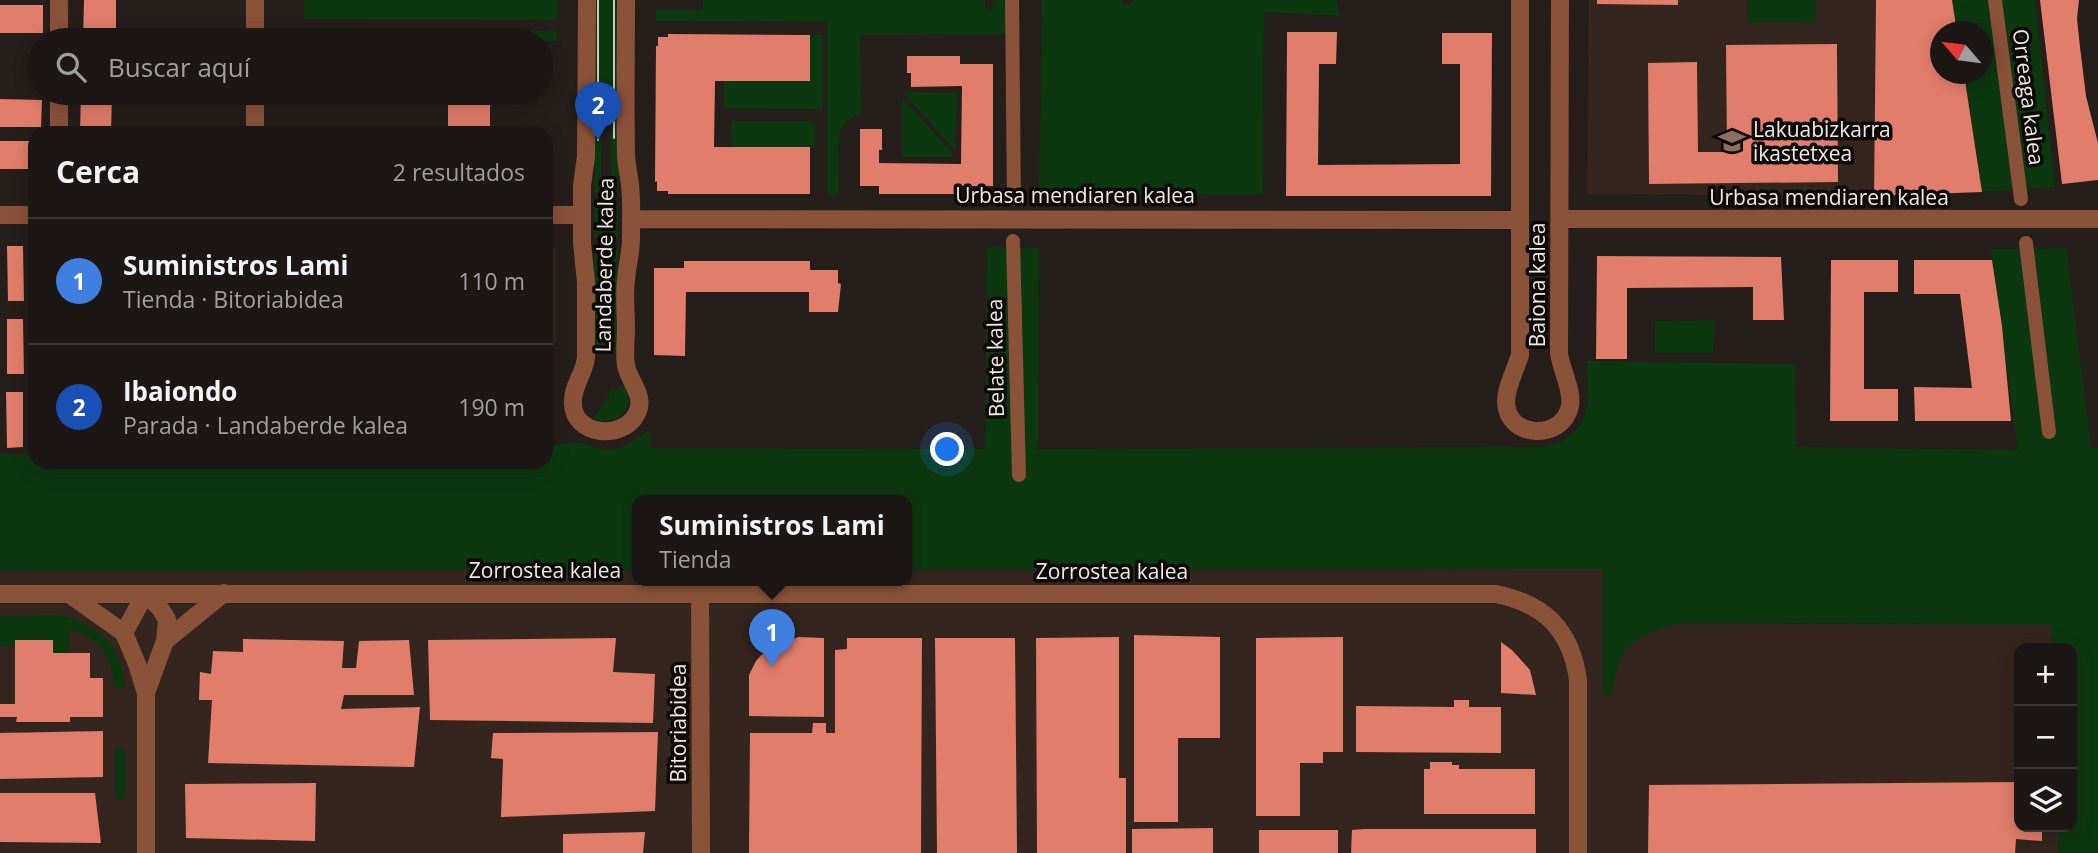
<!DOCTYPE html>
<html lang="es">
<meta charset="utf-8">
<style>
body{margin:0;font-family:"Open Sans",sans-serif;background:#251f1d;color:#f1f3f6}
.controls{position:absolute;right:21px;bottom:21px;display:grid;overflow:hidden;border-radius:14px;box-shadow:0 4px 18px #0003}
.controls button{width:63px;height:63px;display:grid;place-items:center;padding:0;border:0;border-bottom:2px solid #3a3534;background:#1c1614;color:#f1f3f6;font:35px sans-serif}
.compass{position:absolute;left:1930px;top:21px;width:63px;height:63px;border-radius:50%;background:#1c1614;box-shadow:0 4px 18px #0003;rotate:298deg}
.you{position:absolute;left:948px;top:450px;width:24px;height:24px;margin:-18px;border:5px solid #fff;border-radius:50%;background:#1a73e8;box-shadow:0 0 0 10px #1a73e833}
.badge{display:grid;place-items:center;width:46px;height:46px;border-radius:50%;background:#f491d4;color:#fff;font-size:23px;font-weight:700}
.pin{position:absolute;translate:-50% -58px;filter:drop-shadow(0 2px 4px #0008)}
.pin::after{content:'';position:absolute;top:37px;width:24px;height:21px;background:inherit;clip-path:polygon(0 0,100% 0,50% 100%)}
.popup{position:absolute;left:632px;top:495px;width:280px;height:91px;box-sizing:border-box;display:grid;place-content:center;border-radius:14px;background:#1c1614;filter:drop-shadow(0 2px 5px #0005);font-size:23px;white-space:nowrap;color:#a09fa0}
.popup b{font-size:26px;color:#f1f3f6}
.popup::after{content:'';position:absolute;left:50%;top:100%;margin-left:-14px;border:14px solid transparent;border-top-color:#1c1614}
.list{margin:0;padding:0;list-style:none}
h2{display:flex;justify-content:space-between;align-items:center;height:91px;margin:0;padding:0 28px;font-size:30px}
h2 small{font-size:23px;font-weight:400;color:#a09fa0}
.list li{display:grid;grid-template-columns:46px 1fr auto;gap:21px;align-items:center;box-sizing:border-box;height:126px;padding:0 28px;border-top:2px solid #3a3534}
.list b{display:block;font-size:26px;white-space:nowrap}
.list p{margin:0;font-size:23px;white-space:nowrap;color:#a09fa0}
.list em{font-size:23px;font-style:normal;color:#a09fa0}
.icon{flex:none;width:38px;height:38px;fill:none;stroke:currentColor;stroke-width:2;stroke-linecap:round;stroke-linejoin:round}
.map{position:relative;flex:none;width:2098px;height:853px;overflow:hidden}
.search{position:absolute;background:#1c1614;box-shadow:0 4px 18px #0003;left:28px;top:28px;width:525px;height:77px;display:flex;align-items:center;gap:18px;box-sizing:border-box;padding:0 24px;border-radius:38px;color:#a09fa0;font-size:26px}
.panel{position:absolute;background:#1c1614;box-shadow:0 4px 18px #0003;left:28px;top:126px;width:525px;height:343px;border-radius:21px}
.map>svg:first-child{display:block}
.built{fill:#34251e}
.green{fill:#0c3810}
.building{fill:#e17d6b}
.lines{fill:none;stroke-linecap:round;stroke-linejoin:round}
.pedestrian{stroke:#8b523a;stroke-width:14}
.minor{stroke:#8b523a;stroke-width:18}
.tram{stroke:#cec7c4;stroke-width:2}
.labels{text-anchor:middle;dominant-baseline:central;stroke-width:7;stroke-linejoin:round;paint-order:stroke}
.street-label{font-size:21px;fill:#efe9e6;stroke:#0d0907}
.poi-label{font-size:21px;fill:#efe9e6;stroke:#0d0907;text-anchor:start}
</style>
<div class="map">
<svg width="2098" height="853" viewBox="0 0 2098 853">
<rect width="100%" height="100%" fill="#261e1a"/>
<path class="built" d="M1589 0H1876L1874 196 1587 194Z
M546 248H556V342L547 349 546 364Z
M1604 569V623L2051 624 2052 648H2019V827H2058L2059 853H0V571L637 570V581H907V570Z"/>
<path class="green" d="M304 0H558L557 20 304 19Z
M595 0H618V194H611L610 87H601V193H594Z
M703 0H985V9L992 10 993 0H1006V34L860 35 861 115C848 117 843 123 839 135L838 194H827V22L656 21V10H703Z
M1042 0H1120L1124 6 1135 0H1336L1340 16 1264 12 1263 194 1039 196Z
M1748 0H1816L1815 23 1747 22Z
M1952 0H2035L2055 187 1982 192 1964 74H1982V32L1957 31Z
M557 31V41L278 40V32Z
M810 35H823V109L724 108V81H810Z
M903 92 957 93 955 150Z
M902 98 952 153V157H902Z
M731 121H810L815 124V147H732Z
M594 204H618V238H594Z
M987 247 1039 248 1038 449 1543 447C1593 437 1589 403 1587 361L1795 364 1796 447 2018 450 1991 249 2066 248 2091 448H2098V853H2059L2058 827H2072V648H2052L2051 624 1681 623C1632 634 1621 645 1611 694L1603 695V569L907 570V501H637V570L0 571V454H35V462H546V447C556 446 569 442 579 443 594 444 597 453 616 449 630 446 638 435 650 431V448L985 449Z
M594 249H618L617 353 594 355Z
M1715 320 1713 353H1655V321Z
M626 385C636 408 617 428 593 419L605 403 611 389 616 390Z
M60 615C101 625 121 645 125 688H114C114 660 97 635 69 629V653H53V640H15V647L0 646V616Z
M115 749H125V799H116Z"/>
<path class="building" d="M84 0H116V40H83Z
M1597 0H1678V5L1597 4Z
M1876 0H1952L1957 32H1940V74H1964L1982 192 1874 196Z
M2040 0H2079L2077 19 2080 47 2086 96 2098 143V180L2062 184Z
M0 5H43V33H0Z
M1287 32H1337L1336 64H1319L1318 165 1460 164V64H1442V33H1492L1491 196H1286Z
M668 34 810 35V81H715L714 147H810V194H668V191H657V181L655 182 656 46H658V37H668Z
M1837 44 1838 182 1649 184 1648 63 1697 62 1698 152H1727L1726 45Z
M907 56H960V64H993V186H959V194H879V186H860V129H882V150H879V163L961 164 962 86 911 87V73H907Z
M81 93H112L111 133H80Z
M448 93H490V133H448Z
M0 99 42 100 41 127H0Z
M0 141H35V169H0Z
M7 246H23L24 301H8Z
M1597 256 1781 257 1784 320H1753V287L1627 288V359H1596Z
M1831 260H1898V292H1864V389H1898V421H1830Z
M1914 260H1992L2002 326 2011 421H1915L1914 387 1972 388 1960 294H1914Z
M684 261H810V270H838V283L841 284 838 312H809V292H686L685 356 654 355V268H684Z
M7 319H23L24 374H7Z
M6 392H23V447L7 448Z
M1134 635 1220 637V738H1178V822H1134Z
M798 637 824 638V717L749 716V675L756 661 767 649Z
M1119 637V778H1126V853H1037L1036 638Z
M1343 637V752H1323V763H1300V816H1256V638Z
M616 638 613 672 655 674 653 723 430 720 428 640Z
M847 638H922L921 853H749L750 733H812L813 723H826V733H835V650L847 649Z
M935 638H1015L1017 853H937Z
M243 639 344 641 342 668H356L359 641 409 640 414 695H344L341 709 420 707 414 767 208 763 212 700H199L200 672 211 674 213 651 243 652Z
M15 640H53V653H90V678H103V717H70V722H16L17 717H0V704H15Z
M1501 642 1512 650 1530 670 1536 695 1501 693Z
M1454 700H1469V707H1501V753L1356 752V706L1454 707Z
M103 731V777L0 779V733Z
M658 732 655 811 501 817 503 759 491 758 493 733Z
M1430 762H1452V765H1459V769H1535V814H1424V769H1430Z
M2019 782V827H2042V841L2016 839 2015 853H1648L1649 785Z
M316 783 315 841 186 838 185 784Z
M0 793H95L101 843 0 842Z
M1213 828V853H1132V829Z
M1364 829H1536V853H1351L1352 830Z
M1259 830H1338V853H1259Z
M645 832 643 853H563V834Z"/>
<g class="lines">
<path class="pedestrian" d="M1012 0 1014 199
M1995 0 2021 199
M1013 241 1019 475
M2026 243 2049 432"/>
<path class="minor" d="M59 0V40
M587 0 586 156 582 186V243L586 282V358C584 374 572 387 573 403 573 436 622 440 636 415 647 396 629 383 626 365 624 353 626 340 626 328 626 312 624 296 626 280 627 266 631 252 631 238 631 221 632 203 630 185 629 175 626 164 626 154 625 103 626 51 626 0
M1520 0V355C1515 371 1506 387 1506 402 1507 439 1563 441 1570 406 1573 391 1561 369 1559 353L1560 0
M255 40V0
M59 93V133
M255 133V93
M0 215H35
M546 215H582
M631 219 1520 220
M1560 219H2098
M700 593 701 853
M0 594H1496C1545 604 1571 630 1578 680V853
M69 594 124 633
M145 594 159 607 167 619 165 641 146 693V853
M145 594 124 633 137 664 146 693
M165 641 224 593"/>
<path class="tram" d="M598 0V140
M614 138V0"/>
</g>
<defs>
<g id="school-bare" transform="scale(2.1)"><path d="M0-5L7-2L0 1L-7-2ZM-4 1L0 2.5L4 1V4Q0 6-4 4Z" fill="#8d6e63" stroke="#0d0907" stroke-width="2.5" paint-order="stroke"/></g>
</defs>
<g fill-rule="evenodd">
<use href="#school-bare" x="1732" y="141"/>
</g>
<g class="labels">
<g class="street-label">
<text transform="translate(2029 97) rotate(83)">Orreaga kalea</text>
<text x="1075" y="195">Urbasa mendiaren kalea</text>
<text x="1829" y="197">Urbasa mendiaren kalea</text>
<text transform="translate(604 265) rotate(-89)">Landaberde kalea</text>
<text transform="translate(1537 285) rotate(-90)">Baiona kalea</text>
<text transform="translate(995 358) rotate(-91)">Belate kalea</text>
<text x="545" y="570">Zorrostea kalea</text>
<text x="1112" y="571">Zorrostea kalea</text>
<text transform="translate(678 723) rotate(-90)">Bitoriabidea</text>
</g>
<g class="poi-label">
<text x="1753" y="129">Lakuabizkarra<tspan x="1753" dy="24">ikastetxea</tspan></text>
</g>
</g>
</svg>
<div class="controls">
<button>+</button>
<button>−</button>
<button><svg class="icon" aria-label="layers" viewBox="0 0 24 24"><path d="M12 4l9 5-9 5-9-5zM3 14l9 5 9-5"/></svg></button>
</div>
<svg class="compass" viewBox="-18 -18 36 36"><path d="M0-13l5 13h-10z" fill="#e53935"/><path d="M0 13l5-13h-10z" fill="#a09fa0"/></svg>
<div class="you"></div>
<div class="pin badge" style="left:772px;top:667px;background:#3f7fe0">1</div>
<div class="popup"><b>Suministros Lami</b>Tienda</div>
<div class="pin badge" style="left:598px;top:140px;background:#1a4fb4">2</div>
<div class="search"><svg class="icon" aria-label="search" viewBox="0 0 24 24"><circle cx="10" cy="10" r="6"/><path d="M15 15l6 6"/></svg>Buscar aquí</div>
<section class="panel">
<h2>Cerca<small>2 resultados</small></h2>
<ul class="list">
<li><span class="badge" style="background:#3f7fe0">1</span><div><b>Suministros Lami</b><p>Tienda · Bitoriabidea</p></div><em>110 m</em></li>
<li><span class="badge" style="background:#1a4fb4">2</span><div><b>Ibaiondo</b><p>Parada · Landaberde kalea</p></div><em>190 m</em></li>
</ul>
</section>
</div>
